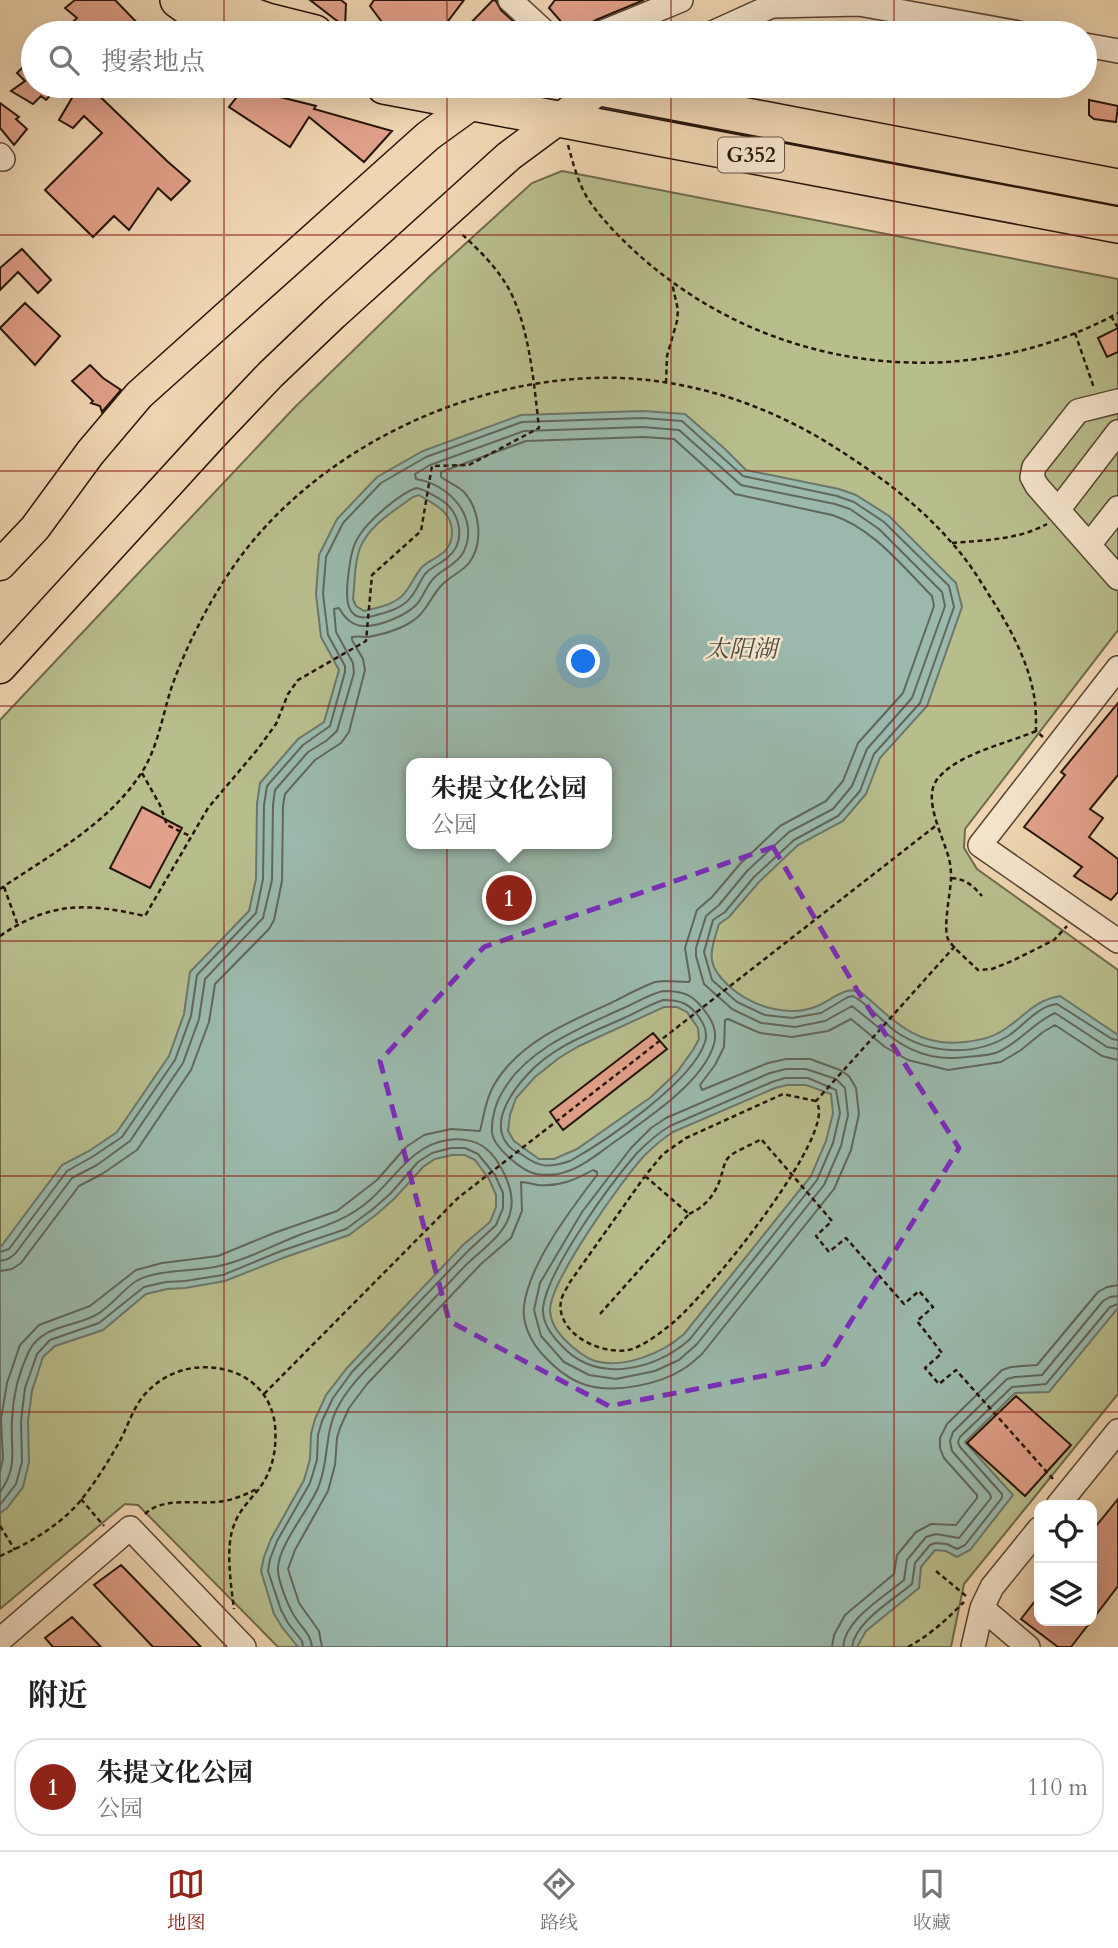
<!DOCTYPE html>
<html lang="zh">
<meta charset="utf-8">
<style>
body{margin:0;font-family:Cardo,"Noto Serif SC",serif;background:#f2f2f2;color:#222}
.controls{position:absolute;right:21px;bottom:21px;display:grid;overflow:hidden;border-radius:14px;box-shadow:0 7px 28px #0002}
.controls button{width:63px;height:63px;display:grid;place-items:center;padding:0;border:0;border-bottom:2px solid #e0e0e0;background:#fff;color:#222;font:35px sans-serif}
.you{position:absolute;left:584px;top:662px;width:24px;height:24px;margin:-18px;border:5px solid #fff;border-radius:50%;background:#1a73e8;box-shadow:0 0 0 10px #1a73e833}
.badge{display:grid;place-items:center;width:46px;height:46px;border-radius:50%;background:#8f2418;color:#fff;font-size:23px;font-weight:700}
.pin{position:absolute;translate:-50% -50%;border:4px solid #fff;box-shadow:0 2px 7px #0006}
.popup{position:absolute;left:406px;top:758px;width:206px;height:91px;box-sizing:border-box;display:grid;place-content:center;border-radius:14px;background:#fff;filter:drop-shadow(0 2px 5px #0005);font-size:23px;white-space:nowrap;color:#767676}
.popup b{font-size:26px;color:#222}
.popup::after{content:'';position:absolute;left:50%;top:100%;margin-left:-14px;border:14px solid transparent;border-top-color:#fff}
.list{margin:0;padding:0;list-style:none}
h2{display:flex;justify-content:space-between;align-items:center;height:91px;margin:0;padding:0 28px;font-size:30px}
h2 small{font-size:23px;font-weight:400;color:#767676}
.list li{display:grid;grid-template-columns:46px 1fr auto;gap:21px;align-items:center;box-sizing:border-box;height:98px;margin:0 14px 14px;padding:0 14px;border:2px solid #e0e0e0;border-radius:28px}
.list b{display:block;font-size:26px;white-space:nowrap}
.list p{margin:0;font-size:23px;white-space:nowrap;color:#767676}
.list em{font-size:23px;font-style:normal;color:#767676}
.icon{flex:none;width:38px;height:38px;fill:none;stroke:currentColor;stroke-width:2;stroke-linecap:round;stroke-linejoin:round}
.map{position:relative;flex:none;width:1118px;height:1647px;overflow:hidden}
.search{position:absolute;background:#fff;box-shadow:0 7px 28px #0002;left:21px;right:21px;top:21px;height:77px;display:flex;align-items:center;gap:18px;box-sizing:border-box;padding:0 24px;border-radius:38px;color:#767676;font-size:26px}
.sheet{height:203px;background:#fff}
nav{display:flex;justify-content:space-around;align-items:center;box-sizing:border-box;height:98px;border-top:2px solid #e0e0e0;background:#fff;font-size:19px;color:#767676}
nav a{display:grid;justify-items:center;gap:4px}
nav .on{color:#8f2418}
.map>svg:first-child{display:block}
.green{fill:#b8bd8c;stroke:#6f694c;stroke-width:2;fill-rule:evenodd}
.water{fill:#9ab9ac;stroke:#6c776c;stroke-width:2;fill-rule:evenodd}
.lines{fill:none;stroke-linecap:round;stroke-linejoin:round}
.shore{stroke:#60675c;stroke-width:2}
.building{fill:#e1a089;stroke:#26150b;stroke-width:2}
.minor-casing{stroke:#584534;stroke-width:26}
.major-casing{stroke:#26150b;stroke-width:33}
.highway-casing{stroke:#26150b;stroke-width:38}
.path{stroke:#26150b;stroke-width:2.5;stroke-dasharray:5 3.5;stroke-linecap:butt}
.minor{stroke:#f5e4cc;stroke-width:23}
.major{stroke:#efd5b1;stroke-width:30}
.highway{stroke:#efd5b1;stroke-width:35}
.marked{fill:none;stroke:#7b2cbf;stroke-width:5;stroke-dasharray:14 9;stroke-linejoin:round}
.grid{fill:none;stroke:#8f2418;stroke-width:2;stroke-opacity:0.55}
.labels{text-anchor:middle;dominant-baseline:central;stroke-width:5;stroke-linejoin:round;paint-order:stroke}
.shield{fill:#f5e4cc;stroke:#645345;stroke-width:2}
.shield-label{font-size:21px;font-weight:bold;fill:#26150b}
.water-label{font-size:24px;font-style:italic;fill:#4f4e43;stroke:#f5e4cc}
</style>
<div class="map">
<svg width="1118" height="1647" viewBox="0 0 1118 1647">
<rect width="100%" height="100%" fill="#efd5b1"/>
<filter id="stains"><feTurbulence type="fractalNoise" baseFrequency=".00286" numOctaves="4"/><feColorMatrix values="0 0 0 0 .2 0 0 0 0 .09 0 0 0 0 .02 0 0 0 .5 -.17"/></filter>
<radialGradient id="worn" r=".72"><stop offset=".6" stop-color="#630" stop-opacity="0"/><stop offset="1" stop-color="#630" stop-opacity=".3"/></radialGradient>
<path class="green" d="M562 171 1118 279V630L965 829 964 848 977 869 1118 970V1394L964 1584 951 1647H278L138 1505 125 1504 0 1609V720L295 407 431 275 532 183ZM411 763H607V844H411Z"/>
<path class="water" d="M643 411 685 414 725 449 746 470 839 489 856 495 889 516 956 583 962 607 927 706 880 758 866 794 843 821 798 845 759 882 729 917 719 924C710 953 705 965 730 987 754 1008 793 1019 822 1004 836 997 846 985 862 993 894 1021 918 1048 965 1042 980 1040 992 1038 1005 1029 1025 1016 1035 1000 1060 996L1118 1035V1308L1049 1392 1015 1393 965 1442 1013 1495 970 1550 957 1557 946 1551 935 1550 921 1567 919 1588 866 1631 857 1647H298L282 1627 274 1614 261 1571 264 1557 271 1539 304 1480 310 1459 311 1434 315 1419 326 1395 347 1368 463 1245 490 1222 496 1207V1195L489 1179 475 1160 465 1155H452L435 1159 423 1167 395 1198 377 1214 349 1235 283 1258 225 1281 185 1288 167 1289 146 1294 103 1330 55 1346 43 1357 32 1391 28 1421 29 1462 23 1487 7 1508 0 1513V1248L62 1165 89 1151 117 1132 169 1056 184 1014 190 972 249 911 256 879 257 804 260 783 298 739 324 722 339 670 321 637 316 594 319 555 337 519 377 477 423 451 521 415ZM419 495C435 505 452 511 452 533 452 540 449 547 444 552 437 558 428 561 422 567 416 574 412 583 407 590 398 604 380 607 364 611L356 606 353 599C355 582 354 563 360 548 369 525 394 511 413 497ZM411 763H607V844H411ZM664 1007H677L687 1012 698 1028 699 1039 693 1050 677 1072 651 1097 577 1149 554 1159H539L514 1141 508 1131 510 1115 516 1098 535 1077 559 1058 579 1046ZM787 1085H806L831 1094 833 1113 826 1141 811 1176 684 1334C663 1353 624 1369 595 1361 583 1357 573 1348 564 1339 557 1331 551 1323 550 1311 549 1282 622 1180 644 1156 653 1147 662 1139 673 1132L775 1088Z"/>
<g class="lines">
<path class="shore" d="M416 488C425 489 432 495 440 499 461 512 467 542 447 558 440 564 431 567 425 574 420 581 417 590 411 597 402 609 387 612 373 616 344 624 346 596 348 577 350 563 351 548 359 536 368 521 399 494 416 488Z
M663 991C685 991 694 995 707 1014 713 1022 717 1033 714 1044 703 1083 645 1120 613 1143 596 1155 579 1170 558 1174 552 1175 543 1175 536 1174 522 1171 493 1147 492 1132 491 1119 496 1102 503 1091 526 1050 578 1029 619 1010 634 1004 647 995 663 991Z
M663 1000C680 1000 689 1003 699 1017 704 1024 708 1033 705 1042 693 1081 606 1141 570 1161 548 1168 540 1168 521 1154 516 1152 511 1149 508 1145 489 1123 512 1091 528 1074 553 1046 591 1033 624 1018 637 1012 649 1005 663 1000Z
M806 1069 836 1079 845 1088 848 1115 841 1146 824 1185 697 1344 679 1360 655 1371 616 1379 589 1375 564 1362 541 1336 534 1310 540 1283 582 1212 631 1148 651 1128 666 1118 770 1073 786 1069Z
M785 1078H808L836 1090 840 1113 833 1143 817 1180 690 1339C655 1371 596 1384 561 1345 551 1335 542 1323 543 1308 547 1270 611 1183 637 1153 647 1143 658 1133 670 1126L772 1082Z
M0 1252 9 1249 67 1171 92 1157 122 1137 175 1060 191 1016 197 975 256 913 263 879 264 805 267 786 303 745 330 726 345 672V666L328 635 323 594 326 557 343 523 381 483 426 457 522 422 643 418 682 421 743 476 837 496 854 502 884 522 949 586 954 607 920 703 874 754 860 791 838 816 794 840 754 877 725 912 713 920 704 952 712 980 737 1002 765 1015 792 1018 821 1013 848 997 853 996C869 1005 881 1020 895 1031 927 1054 974 1057 1008 1036 1024 1026 1037 1006 1057 1004L1112 1039 1118 1040
M0 1261 8 1259 15 1254 72 1178 97 1165 130 1141 183 1063 199 1019 205 979 263 918 272 880 273 805 275 790 308 752 326 741 337 731 354 673 353 663 336 632 334 609 339 608C344 617 352 626 364 626 379 627 407 615 417 604 424 596 427 584 435 577 444 568 456 565 463 553 481 518 449 484 416 479L415 474 430 465 524 431 643 427 679 430 741 485 835 504 850 509 879 529 942 592 945 606 912 698 867 749 852 786 833 809 789 832 747 871 719 905 706 916 696 948V956L704 984 732 1009 761 1023 795 1027 825 1021 852 1006C889 1035 914 1064 966 1057 976 1056 988 1056 998 1052 1019 1043 1034 1022 1055 1013L1107 1047 1118 1049
M0 1271 12 1269 21 1263 79 1186 102 1174 137 1150 191 1070 209 1022 215 984 269 929 274 920 282 881 283 806 285 794 315 760 341 743 349 732 365 670 363 659 352 640V637C358 636 362 637 368 637 379 635 394 631 404 626 426 615 426 604 440 587 448 577 461 573 469 563 484 543 480 510 464 492 458 486 448 482 441 477V472L526 441 643 437 674 439 735 494 832 515C873 528 903 567 932 596L934 606 903 693 858 743 843 781 826 801 780 826 740 864 712 897 697 910 685 948 690 979 689 982 664 981 655 982C639 988 625 996 611 1003 568 1022 518 1043 494 1085 485 1100 484 1116 480 1131L451 1129 424 1135 406 1147 377 1180 337 1211 274 1233 218 1256 162 1263 136 1270 90 1306 39 1325 20 1345 7 1383 1 1419 3 1459 0 1471
M0 1492C19 1466 10 1448 12 1419 13 1396 19 1372 29 1351 42 1326 72 1327 94 1316 111 1308 122 1289 138 1280 159 1269 195 1272 219 1266 248 1260 275 1244 302 1234 328 1225 348 1219 370 1200 395 1178 412 1145 448 1140 460 1138 474 1140 484 1147 500 1159 515 1190 511 1209 507 1235 481 1249 464 1267 439 1293 415 1319 390 1345 373 1363 353 1381 340 1403 323 1432 330 1460 318 1488 308 1511 280 1543 278 1567 277 1580 289 1609 297 1620 303 1629 311 1635 312 1647
M0 1505 16 1484 22 1462 21 1421 25 1388 37 1354 50 1340 99 1323 144 1287 166 1282 185 1281 223 1275 281 1251 346 1229 373 1209 391 1193 418 1162 432 1153 451 1148H465L478 1154 495 1175 503 1193V1208L496 1225 468 1251 352 1372 333 1398 322 1421 318 1435 317 1460 310 1483 277 1541 270 1559 268 1571 281 1610 288 1623 302 1641 303 1647
M322 1647 319 1631 299 1603 288 1569 295 1550 328 1491 335 1465 337 1438 340 1428 349 1408 367 1384 481 1264 511 1238 522 1211 521 1182C527 1182 532 1184 538 1185 559 1187 575 1180 593 1170L597 1172V1175C571 1209 529 1264 524 1306 522 1324 531 1342 543 1355 555 1368 569 1380 586 1385 615 1394 661 1384 685 1368 691 1364 696 1359 702 1354L834 1189 851 1150 859 1114 856 1088 849 1076 840 1070 810 1059H786L768 1063 702 1090 700 1085 715 1065 724 1047 725 1020 728 1019 760 1033 792 1037 828 1031 851 1019 885 1047 908 1060 948 1070 1001 1062 1021 1050 1043 1032 1055 1025 1102 1056 1118 1060
M832 1647 834 1635 845 1615 894 1574 897 1555 916 1532 931 1524 956 1525 977 1498V1495L944 1458 940 1448V1438L947 1424 1002 1370 1011 1367 1037 1365 1098 1292 1107 1287 1118 1285
M843 1647C845 1619 884 1597 904 1580L907 1560 926 1537 936 1534 959 1538 991 1498 990 1494 952 1451 950 1441 953 1432 1007 1379 1015 1377 1042 1375 1103 1301 1110 1297 1118 1296
M852 1647C855 1622 893 1600 912 1584L915 1563 930 1545 935 1543 947 1544 957 1549 965 1545 1002 1498V1494L960 1447 958 1442 960 1437 1012 1387 1046 1384 1110 1307 1118 1304"/>
</g>
<path class="building" d="M75 0H115L147 33H61L77 18 65 8Z
M310 0H341L346 4 345 27Z
M374 0H464L439 33H390L370 6Z
M493 0 496 1 501 10 526 33H461Z
M555 0H644L596 20 590 24 588 29 579 33H571L549 8Z
M33 57V86H59L46 100 41 96 33 104 11 91 25 81 17 73Z
M79 86H89L167 161 190 181 171 200 158 188 129 230 114 216 93 237 45 190 102 133 84 116 73 128 59 120Z
M244 88 316 106 314 109 392 131 364 162 309 117 290 147 229 107Z
M1089 100 1118 106 1116 122 1094 119 1089 115Z
M0 103 19 117 16 119 27 129 14 145 0 128Z
M22 249 51 280 38 293 18 272 0 290V268Z
M25 303 60 336 35 365 0 328Z
M1118 328V352L1107 357 1098 338Z
M90 365 103 378 121 390 102 412 100 406 91 403 93 401 72 381Z
M1118 703V775L1090 809 1103 818 1089 837 1118 859V892L1111 900 1074 876 1082 867 1024 827 1065 775 1061 772Z
M142 807 182 828 150 888 110 868Z
M653 1033 667 1049 563 1130 550 1112Z
M1016 1396 1071 1445 1025 1496 967 1443Z
M1118 1499V1586L1092 1620V1531Z
M121 1565 201 1647H153L94 1585Z
M1039 1596V1621H1091L1071 1647H1058L1021 1619Z
M72 1617 101 1647H53L45 1638Z"/>
<g class="lines">
<g class="minor-casing">
<path id="minor" d="M510 0 546 33
M773 6 859 4 1019 33
M601 33 681 0
M712 33 785 0
M1085 45 1118 51
M0 155 3 159
M1118 401 1078 411 1034 467 1032 477 1037 486 1118 578
M1058 510 1118 432
M1089 545 1118 508
M1118 668 980 845 1118 941
M1058 1505 1118 1431
M982 1608 1028 1647
M0 1640 130 1528 244 1647
M973 1647 982 1608 992 1587 1039 1529"/>
</g>
<g class="major-casing">
<path id="major" d="M0 565 35 528 90 453 139 395 428 136 497 86
M0 668 212 436 271 374 334 314 509 156 601 88"/>
</g>
<g class="highway-casing">
<path id="highway" d="M178 0 224 33
M208 0 267 21 315 33
M384 86 1118 225
M590 86 1118 187"/>
</g>
<path class="path" d="M568 145C573 163 578 183 588 199 606 226 638 256 663 275 792 375 973 392 1118 313
M1111 316 1118 328
M1075 333 1094 388
M666 383 667 356 677 321 678 310 672 283
M952 543C985 540 1018 540 1047 524
M1036 731C1006 744 955 754 936 781 923 801 944 838 949 859 951 866 951 873 951 880 950 894 943 929 948 939 951 946 972 964 978 970L992 969 1012 961 1054 940 1067 926
M142 773 160 805 167 825 190 836
M951 878C966 879 972 885 982 896
M4 887 17 923
M0 889C48 856 107 825 140 775 158 749 162 716 172 686 188 641 215 590 244 552 329 442 481 373 621 378 698 381 775 408 839 450 880 476 920 506 951 542 966 558 978 577 989 595 1010 627 1030 664 1035 702 1036 711 1036 721 1036 731L1043 737
M0 936C51 901 87 903 145 916L208 808 257 750 276 724 288 694 298 680 366 641 372 575 421 531 432 466 469 465 539 428C534 384 529 318 504 281 492 262 475 247 460 232
M816 1101 783 1094 686 1138 663 1154 645 1176 570 1282C567 1288 562 1295 561 1301 555 1335 607 1359 635 1348 649 1342 663 1331 675 1321 709 1291 820 1155 819 1111 819 1107 818 1106 816 1101L955 946
M689 1214C707 1206 717 1192 722 1173 724 1168 724 1162 728 1158 734 1151 752 1145 761 1139L832 1221 816 1236 829 1252 846 1238 904 1304 919 1291 933 1307 917 1321 942 1353 925 1368 939 1384 956 1370 1053 1479
M600 1314 689 1214 645 1176
M264 1394 458 1198 938 824
M81 1499 104 1526
M145 1514C163 1497 192 1504 216 1502 231 1501 245 1495 259 1488
M0 1526 15 1550
M0 1556C27 1544 54 1529 75 1507 91 1489 105 1467 117 1446 126 1431 131 1413 141 1399 164 1369 201 1360 236 1373 259 1383 272 1401 275 1425 277 1449 273 1471 258 1490 249 1501 239 1511 234 1525 225 1547 231 1585 234 1609
M936 1571 966 1596
M908 1647C930 1635 946 1620 964 1602"/>
<use href="#minor" class="minor"/>
<use href="#major" class="major"/>
<use href="#highway" class="highway"/>
</g>
<path class="marked" d="M773 847 857 990 959 1148 824 1364 609 1406 449 1321 380 1061 484 947Z"/>
<path class="grid" d="M224 0V33M447 0V33M671 0V33M894 0V33M224 86V1647M447 86V1647M671 86V1647M894 86V1647M0 235H1118M0 471H1118M0 706H1118M0 941H1118M0 1176H1118M0 1412H1118"/>
<g class="labels">
<rect class="shield" x="718" y="137.5" width="66" height="35" rx="5"/>
<g class="shield-label">
<text x="751" y="155">G352</text>
</g>
<g class="water-label">
<text x="741" y="649">太阳湖</text>
</g>
</g>
<rect width="100%" height="100%" filter="url(#stains)"/>
<rect width="100%" height="100%" fill="url(#worn)"/>
</svg>
<div class="controls">
<button><svg class="icon" aria-label="locate" viewBox="0 0 24 24"><circle cx="12" cy="12" r="6"/><path d="M12 2v4M12 18v4M2 12h4M18 12h4"/></svg></button>
<button><svg class="icon" aria-label="layers" viewBox="0 0 24 24"><path d="M12 4l9 5-9 5-9-5zM3 14l9 5 9-5"/></svg></button>
</div>
<div class="you"></div>
<div class="pin badge" style="left:509px;top:898px">1</div>
<div class="popup"><b>朱提文化公园</b>公园</div>
<div class="search"><svg class="icon" aria-label="search" viewBox="0 0 24 24"><circle cx="10" cy="10" r="6"/><path d="M15 15l6 6"/></svg>搜索地点</div>
</div>
<section class="sheet">
<h2>附近<small></small></h2>
<ul class="list">
<li><span class="badge">1</span><div><b>朱提文化公园</b><p>公园</p></div><em>110 m</em></li>
</ul>
</section>
<nav>
<a class="on"><svg class="icon" aria-label="map" viewBox="0 0 24 24"><path d="M3 6l6-2 6 2 6-2v14l-6 2-6-2-6 2zM9 4v14M15 6v14"/></svg>地图</a>
<a><svg class="icon" aria-label="directions" viewBox="0 0 24 24"><path d="M12 3l9 9-9 9-9-9zM9 14v-3h6M13 9l2 2-2 2"/></svg>路线</a>
<a><svg class="icon" aria-label="saved" viewBox="0 0 24 24"><path d="M7 4h10v16l-5-4-5 4z"/></svg>收藏</a>
</nav>
